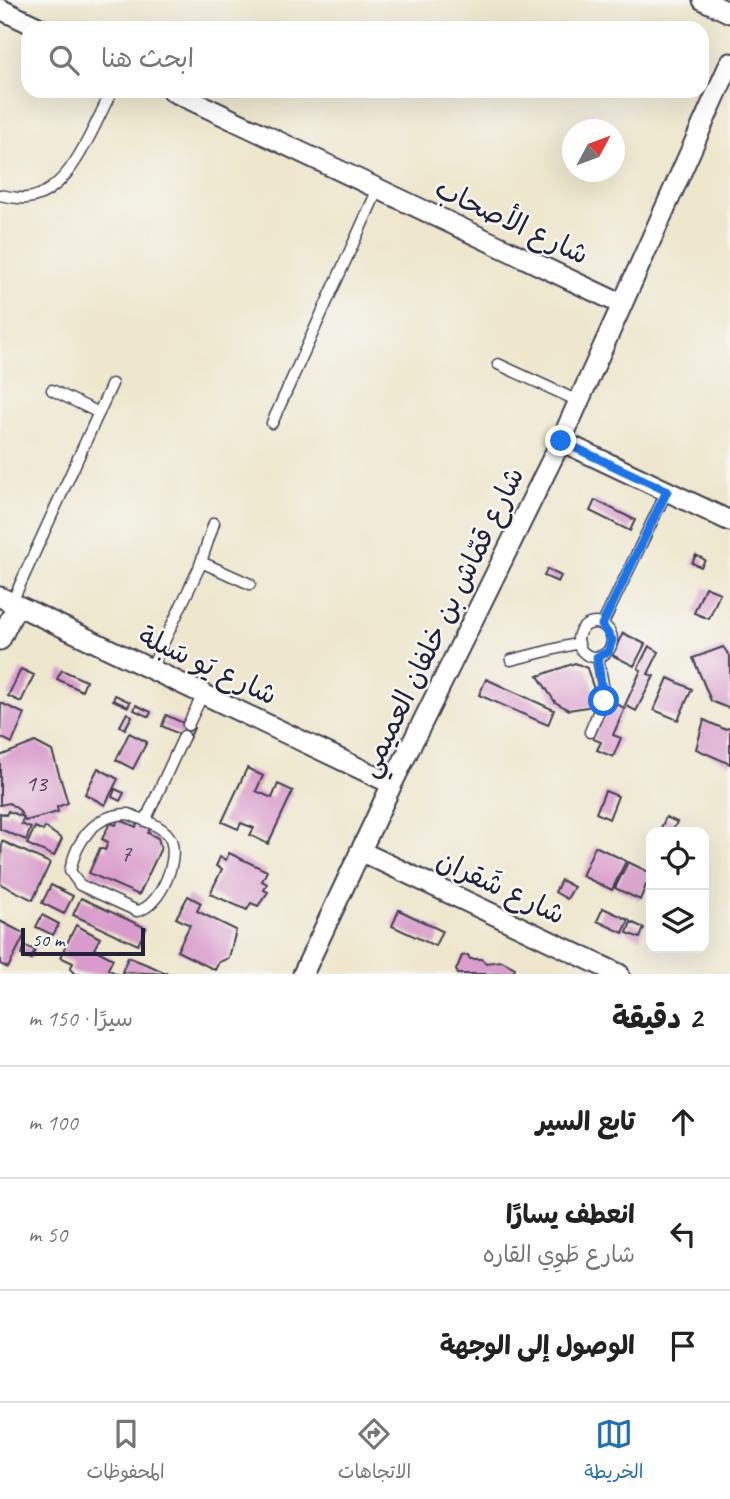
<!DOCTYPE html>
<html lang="ar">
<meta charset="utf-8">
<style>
body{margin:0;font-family:Caveat,"Playpen Sans Arabic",sans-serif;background:#f6f6f6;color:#222;direction:rtl}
.controls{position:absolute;right:21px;bottom:21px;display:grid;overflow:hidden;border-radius:14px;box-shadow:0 7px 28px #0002}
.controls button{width:63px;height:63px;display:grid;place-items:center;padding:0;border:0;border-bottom:2px solid #e0e0e0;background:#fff;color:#222;font:35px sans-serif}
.compass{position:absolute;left:562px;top:119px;width:63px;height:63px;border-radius:50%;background:#fff;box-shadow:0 7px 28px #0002;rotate:49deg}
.scale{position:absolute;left:21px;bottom:18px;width:124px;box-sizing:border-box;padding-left:7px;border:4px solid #22223b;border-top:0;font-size:19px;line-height:24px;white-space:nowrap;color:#22223b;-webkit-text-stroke:5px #f6f6f2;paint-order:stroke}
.stop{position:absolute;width:21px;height:21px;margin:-16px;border:5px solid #1a73e8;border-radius:50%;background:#fff}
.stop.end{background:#1a73e8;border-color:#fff;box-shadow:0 2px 7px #0008}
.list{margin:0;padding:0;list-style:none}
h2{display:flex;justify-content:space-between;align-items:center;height:91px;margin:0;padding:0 28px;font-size:30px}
h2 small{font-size:23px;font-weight:400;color:#767676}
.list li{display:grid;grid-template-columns:46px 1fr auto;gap:21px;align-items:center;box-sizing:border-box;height:112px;padding:0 28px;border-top:2px solid #e0e0e0}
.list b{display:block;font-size:26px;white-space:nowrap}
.list p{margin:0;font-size:23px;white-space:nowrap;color:#767676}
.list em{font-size:23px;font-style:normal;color:#767676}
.icon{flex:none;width:38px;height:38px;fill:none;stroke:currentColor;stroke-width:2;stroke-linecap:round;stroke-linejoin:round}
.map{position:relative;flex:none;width:730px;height:974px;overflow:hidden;direction:ltr}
.search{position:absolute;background:#fff;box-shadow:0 7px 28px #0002;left:21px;right:21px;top:21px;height:77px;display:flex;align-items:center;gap:18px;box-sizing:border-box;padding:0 24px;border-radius:21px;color:#767676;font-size:26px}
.sheet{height:427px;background:#fff}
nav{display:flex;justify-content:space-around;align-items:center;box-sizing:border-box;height:98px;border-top:2px solid #e0e0e0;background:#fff;font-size:19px;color:#767676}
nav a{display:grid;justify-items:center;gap:4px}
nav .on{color:#1f6fb2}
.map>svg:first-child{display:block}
.building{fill:#d99bcb}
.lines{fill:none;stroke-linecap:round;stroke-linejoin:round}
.service-casing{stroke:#414051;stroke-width:13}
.minor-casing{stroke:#414051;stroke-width:23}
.service{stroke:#fff;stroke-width:10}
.minor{stroke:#fff;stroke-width:19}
.route{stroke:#1a73e8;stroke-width:9}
.labels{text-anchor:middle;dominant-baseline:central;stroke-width:5;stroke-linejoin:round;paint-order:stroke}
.number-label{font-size:24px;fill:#50405f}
.street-label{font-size:28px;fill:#22223b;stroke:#f6f6f2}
</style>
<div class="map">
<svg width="730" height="974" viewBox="0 0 730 974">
<rect width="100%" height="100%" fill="#f6f6f2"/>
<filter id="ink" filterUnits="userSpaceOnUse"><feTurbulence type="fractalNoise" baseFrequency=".0143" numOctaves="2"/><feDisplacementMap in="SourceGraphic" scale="14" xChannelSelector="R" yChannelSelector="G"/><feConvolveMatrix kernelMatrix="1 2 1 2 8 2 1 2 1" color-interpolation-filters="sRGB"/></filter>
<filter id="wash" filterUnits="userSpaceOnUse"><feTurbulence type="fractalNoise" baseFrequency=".00686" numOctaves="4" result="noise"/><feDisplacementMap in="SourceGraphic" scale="28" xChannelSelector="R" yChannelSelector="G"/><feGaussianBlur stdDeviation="1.57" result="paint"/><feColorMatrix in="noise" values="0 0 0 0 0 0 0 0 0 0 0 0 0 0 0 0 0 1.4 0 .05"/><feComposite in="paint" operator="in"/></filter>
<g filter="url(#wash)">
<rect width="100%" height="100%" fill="#eee7cd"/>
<g id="blocks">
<path class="building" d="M595 500 635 520 630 531 590 511Z
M696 555 705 560 701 567 692 563Z
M547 569 561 576 558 582 544 576Z
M705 587 720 593 709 619 694 613Z
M623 633 645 644 634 666 612 655Z
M649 646 659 652 648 674 654 676 636 711 625 705 641 670 638 668Z
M723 647 730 656V709L711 701 693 658Z
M575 663 587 668 599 705 569 710 555 702 538 676Z
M21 669 34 675 21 702 8 696Z
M62 670 86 681 82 691 57 679Z
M668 678 692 689 678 720 654 710Z
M486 679 554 710 548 725 479 695Z
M115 695 130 702 128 707 113 700Z
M609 701 625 708 613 735 621 738 613 757 597 750 601 742 593 739Z
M1 703 25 714 12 743 0 737Z
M136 705 151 712 149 717 134 710Z
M127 713 132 716 125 729 120 726Z
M166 715 194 728 189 739 162 726Z
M704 720 724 729 730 728V764L696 749Z
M129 733 147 742 133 769 116 760Z
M35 742 52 751 68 803 57 807 58 812 25 821 19 810 9 803 0 805V756Z
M98 768 118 779 105 805 85 794Z
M247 768 263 776 256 791 272 798 278 784 293 791 268 844 250 835 254 828 241 823 238 829 222 822Z
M115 789 124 793 120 801 112 797Z
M605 791 618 796 609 819 596 813Z
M8 811 24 817 21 824 31 828 26 840 0 829V813L6 815Z
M666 817 677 822 672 832 660 830Z
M118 819 136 827 138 823 150 828 148 833 158 838 161 848 139 895 89 873 100 848 105 850 108 842 102 839 110 823 116 825Z
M35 827 43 831 45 827 62 839 54 856 27 844Z
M2 841 50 863 33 900 0 884Z
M595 846 626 861 612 890 582 876Z
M229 853 267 871 262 881 267 884 264 890 268 892 258 906 251 903 247 910 210 894 222 869 216 866 220 857 226 860Z
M628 862 651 873 640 900 615 888Z
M561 880 574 887 567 899 555 892Z
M51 885 73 896 64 914 42 903Z
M188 896 201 903 197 911 236 930 229 958 219 962 215 970 177 951 190 925 176 918Z
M81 898 146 928 138 945 73 915Z
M603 908 629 920 623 933 597 921Z
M399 910 442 931 435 946 392 926Z
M42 915 59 924 53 935 36 927Z
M0 921 25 934 8 968 0 964Z
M631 922 644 928 640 938 627 933Z
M76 925 100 938 94 949 113 959 108 969 117 974H75L70 969 73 963 60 957Z
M25 946 35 950 31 959 21 955Z
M468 955 470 959H481L486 963 502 961 515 968 513 974H458L456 970 462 956Z
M128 957 153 967 168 974 122 972Z"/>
</g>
</g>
<g filter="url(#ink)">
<use href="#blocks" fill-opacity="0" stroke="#414051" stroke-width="2"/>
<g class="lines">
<g class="service-casing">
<path id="service" d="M0 195C9 197 18 199 27 198 71 193 93 126 112 91
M498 364 578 401
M52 390 99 413
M272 423 378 189
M201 562 250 584
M12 602 112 384
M578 640a17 17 0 1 1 34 0a17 17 0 1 1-34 0Z
M602 625 667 491
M511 660 579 643
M151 669 199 568 214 523
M188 725 203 694
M590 732 605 696 598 657
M129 814C142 820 159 824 168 835 183 854 160 908 137 911L80 885 70 871C77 839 95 814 129 814Z
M145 821 184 736"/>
</g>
<g class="minor-casing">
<path id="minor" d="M703 0 730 13
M0 9 40 28
M172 91 621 304
M561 441 730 521
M0 597 392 784
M0 640 17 605
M360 851 619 974
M303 974 392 784 561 441 730 63"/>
</g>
<use href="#service" class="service"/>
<use href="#minor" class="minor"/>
</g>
</g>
<g class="lines" filter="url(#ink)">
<path class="route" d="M561 441 667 491 602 625 612 640 608 652 597 657 604 701"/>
</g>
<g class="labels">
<g class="number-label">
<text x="36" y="783">13</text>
<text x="126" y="853">7</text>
</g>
<g class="street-label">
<text transform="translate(512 221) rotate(25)">شارع الأصحاب</text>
<text transform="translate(441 622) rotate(-64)">شارع قمّاش بن خلفان العميمي</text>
<text transform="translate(208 665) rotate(25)">شارع يَو سَبلة</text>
<text transform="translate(501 887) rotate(25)">شارع شَقران</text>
</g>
</g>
</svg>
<div class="controls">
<button><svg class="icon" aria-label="locate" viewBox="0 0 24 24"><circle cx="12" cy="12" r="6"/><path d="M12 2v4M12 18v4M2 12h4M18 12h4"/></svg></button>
<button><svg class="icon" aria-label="layers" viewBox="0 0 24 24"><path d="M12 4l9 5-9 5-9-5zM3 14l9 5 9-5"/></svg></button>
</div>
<svg class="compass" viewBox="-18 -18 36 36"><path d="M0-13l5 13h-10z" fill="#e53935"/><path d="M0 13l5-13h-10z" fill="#767676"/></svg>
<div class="scale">50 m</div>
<div class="stop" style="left:604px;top:701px"></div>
<div class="stop end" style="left:561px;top:441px"></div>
<div class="search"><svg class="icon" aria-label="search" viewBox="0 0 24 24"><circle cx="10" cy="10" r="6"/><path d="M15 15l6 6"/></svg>ابحث هنا</div>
</div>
<section class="sheet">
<h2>2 دقيقة<small>سيرًا · 150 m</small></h2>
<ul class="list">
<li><svg class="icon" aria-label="ahead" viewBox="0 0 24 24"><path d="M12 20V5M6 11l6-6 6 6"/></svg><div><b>تابع السير</b></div><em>100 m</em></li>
<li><svg class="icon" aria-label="left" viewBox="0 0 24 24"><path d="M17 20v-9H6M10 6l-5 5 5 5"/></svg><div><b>انعطف يسارًا</b><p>شارع طَوِي القاره</p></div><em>50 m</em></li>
<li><svg class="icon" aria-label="arrive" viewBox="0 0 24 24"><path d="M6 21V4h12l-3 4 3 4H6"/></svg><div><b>الوصول إلى الوجهة</b></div></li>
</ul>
</section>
<nav>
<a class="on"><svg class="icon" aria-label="map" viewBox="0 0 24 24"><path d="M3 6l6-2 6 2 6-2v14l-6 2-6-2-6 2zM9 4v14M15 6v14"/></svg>الخريطة</a>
<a><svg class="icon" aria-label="directions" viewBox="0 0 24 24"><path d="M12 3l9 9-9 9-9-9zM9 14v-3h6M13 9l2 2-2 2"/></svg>الاتجاهات</a>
<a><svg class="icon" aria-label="saved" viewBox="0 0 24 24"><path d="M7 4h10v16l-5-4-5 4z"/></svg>المحفوظات</a>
</nav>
